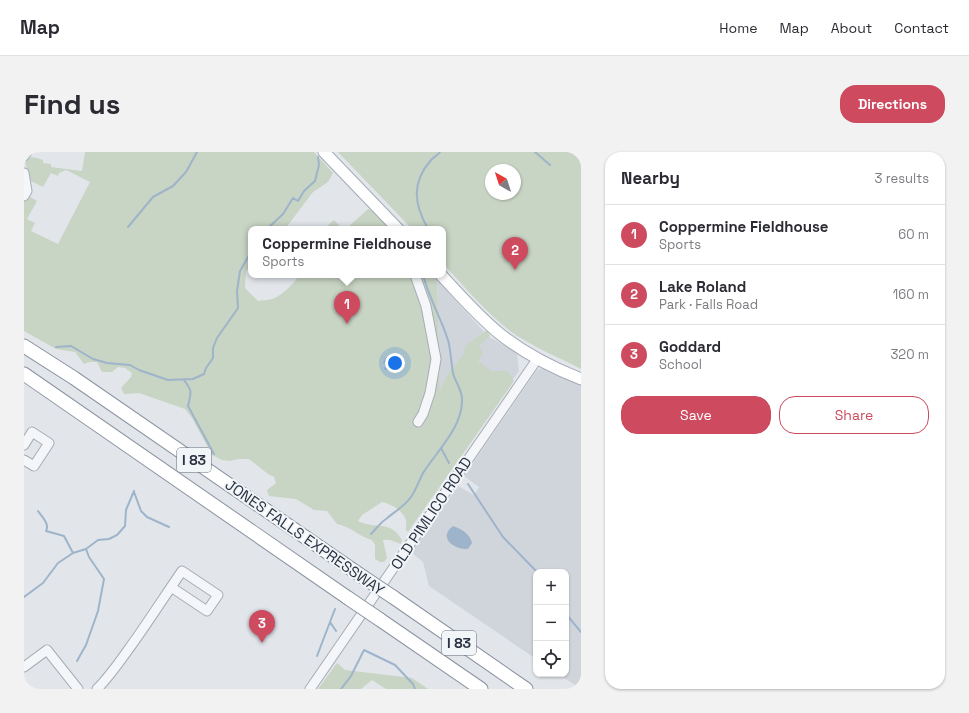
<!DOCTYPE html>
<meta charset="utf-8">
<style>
body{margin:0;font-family:"Space Grotesk",sans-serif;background:#f2f2f3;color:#2b2b33}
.controls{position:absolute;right:12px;bottom:12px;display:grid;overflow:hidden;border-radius:8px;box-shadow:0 1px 3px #0004}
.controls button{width:36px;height:36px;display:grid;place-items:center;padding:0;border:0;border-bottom:1px solid #e1e1e2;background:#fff;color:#2b2b33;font:20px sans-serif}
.compass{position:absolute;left:461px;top:12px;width:36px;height:36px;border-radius:50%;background:#fff;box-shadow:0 1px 3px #0004;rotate:321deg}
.you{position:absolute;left:371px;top:211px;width:14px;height:14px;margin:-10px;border:3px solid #fff;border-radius:50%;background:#1a73e8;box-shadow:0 0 0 6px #1a73e833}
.badge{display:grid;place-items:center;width:26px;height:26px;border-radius:50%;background:#cd4a5f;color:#fff;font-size:13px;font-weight:700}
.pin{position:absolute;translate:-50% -33px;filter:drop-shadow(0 1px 2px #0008)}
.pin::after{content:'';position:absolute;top:21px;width:14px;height:12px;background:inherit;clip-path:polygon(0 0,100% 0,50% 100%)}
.popup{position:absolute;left:224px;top:74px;width:198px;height:52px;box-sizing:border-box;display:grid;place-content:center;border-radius:8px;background:#fff;filter:drop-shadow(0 1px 3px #0005);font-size:13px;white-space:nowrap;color:#7c7c81}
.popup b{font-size:15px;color:#2b2b33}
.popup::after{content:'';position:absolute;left:50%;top:100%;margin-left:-8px;border:8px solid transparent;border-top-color:#fff}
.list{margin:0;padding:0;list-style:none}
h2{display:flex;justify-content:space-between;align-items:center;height:52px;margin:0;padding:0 16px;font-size:17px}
h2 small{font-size:13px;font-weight:400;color:#7c7c81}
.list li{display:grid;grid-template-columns:26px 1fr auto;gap:12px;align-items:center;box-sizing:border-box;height:60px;padding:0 16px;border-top:1px solid #e1e1e2}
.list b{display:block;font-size:15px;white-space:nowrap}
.list p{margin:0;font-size:13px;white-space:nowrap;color:#7c7c81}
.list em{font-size:13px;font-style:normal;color:#7c7c81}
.actions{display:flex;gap:8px;padding:12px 16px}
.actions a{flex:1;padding:9px 0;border:1px solid #cd4a5f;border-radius:16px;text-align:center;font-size:14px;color:#cd4a5f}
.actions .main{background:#cd4a5f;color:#fff}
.icon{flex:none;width:22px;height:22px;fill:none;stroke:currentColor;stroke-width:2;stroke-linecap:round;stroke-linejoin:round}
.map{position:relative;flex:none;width:557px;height:537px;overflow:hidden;border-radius:16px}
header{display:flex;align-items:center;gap:24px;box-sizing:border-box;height:56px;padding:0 20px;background:#fff;border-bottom:1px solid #e1e1e2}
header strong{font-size:19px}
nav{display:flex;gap:22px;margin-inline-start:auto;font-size:14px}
.intro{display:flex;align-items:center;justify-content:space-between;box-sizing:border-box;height:96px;padding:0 24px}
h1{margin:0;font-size:28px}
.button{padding:10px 18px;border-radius:16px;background:#cd4a5f;color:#fff;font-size:14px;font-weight:700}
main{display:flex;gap:24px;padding:0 24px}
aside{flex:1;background:#fff;border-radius:16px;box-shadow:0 1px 3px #0004}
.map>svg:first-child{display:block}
.built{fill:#d0d5dc}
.green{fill:#c8d4c4;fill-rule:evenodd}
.water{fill:#9eb4ca}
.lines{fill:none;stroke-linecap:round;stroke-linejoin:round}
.stream{stroke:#9eb4ca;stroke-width:2}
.minor-casing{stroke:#a7adb5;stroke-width:11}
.major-casing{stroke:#a2aab6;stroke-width:13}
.highway-casing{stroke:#8a93a1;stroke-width:15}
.minor{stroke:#f5f6f9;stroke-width:9}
.major{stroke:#fff;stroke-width:11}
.highway{stroke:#fff;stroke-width:13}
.highway-bridge-casing{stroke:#8a93a1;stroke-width:15;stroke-linecap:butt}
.highway-bridge{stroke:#fff;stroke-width:13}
.labels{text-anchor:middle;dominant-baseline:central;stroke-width:4;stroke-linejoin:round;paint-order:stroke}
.shield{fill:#f2f5f8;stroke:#666d79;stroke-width:1}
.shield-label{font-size:14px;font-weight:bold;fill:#2a3343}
.street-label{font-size:15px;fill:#2a3343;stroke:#f2f5f8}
</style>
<header>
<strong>Map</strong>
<nav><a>Home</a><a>Map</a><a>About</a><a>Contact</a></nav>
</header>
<div class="intro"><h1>Find us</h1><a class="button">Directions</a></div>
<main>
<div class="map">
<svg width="557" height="537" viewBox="0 0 557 537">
<rect width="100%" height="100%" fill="#e2e6eb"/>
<path class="built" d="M413 128 464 184 493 201 495 219 457 273 416 245Z
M521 215 557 231V537L534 522H542V420H512V507L405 434 399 410 387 400 434 334 450 343 455 335 440 324 513 218Z"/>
<path class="green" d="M61 0H290L309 21 304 30 289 40 261 77H227V114L222 119 221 136 234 149C239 148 246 148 251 146 257 143 273 130 274 123H408L413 128 416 240 423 223 439 203 442 193 463 178 466 184 455 194 459 201 454 209 468 219H484L490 229 384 380 382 378C382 375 383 369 381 366 378 358 365 351 358 350L338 363 334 369C352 378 366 367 378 388L377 392 366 388H359L363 406 360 410H356L351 407V393L348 388C336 385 326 374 313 372L303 359 290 358 272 347 245 344 243 338 252 331 250 325 244 322 225 307H215L206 309 198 308 188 303 168 266 161 257 115 241 100 242 97 236 107 225 108 221 101 216 94 215 88 220H78L73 210H66L60 212 51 200 32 197 0 179V49L6 45 13 49 3 67 11 71 7 79 34 92 66 30 42 18 35 21 34 24 27 21 19 35 7 29 1 11C5 2 11 6 19 8V11L27 12V15L58 19Z
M314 0H557V217C534 205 507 194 486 179 461 159 440 135 419 111V77H388ZM467 18H491V42H467Z
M344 57 351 60 356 67 358 65 368 77H300L310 68 317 75 323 76Z
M313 511 321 518 388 526 404 537H362L348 528 337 537H294Z"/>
<path class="water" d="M367 201 373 203 371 209 376 211 373 217 368 215 366 219 360 217 362 212 359 211 362 205 365 206Z
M429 374C438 377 446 382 448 391L444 397C431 398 413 386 429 374Z"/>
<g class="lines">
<path class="stream" d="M511 0 526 13
M104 75 129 45 149 34 162 20 173 0
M243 77 259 62 269 46 274 49 280 39 291 29 295 13 294 5
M404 77C390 52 387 31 407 8 410 5 414 3 416 0
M32 195 47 194 69 207 83 211 106 213 115 218 144 228 169 227 180 222 182 216 189 206V196L193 186 214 156 213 139 216 119 227 100
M160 228C169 240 167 240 164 254L190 302
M417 296 425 311
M444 332 479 385 513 420
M110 340 117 359 123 365 145 375
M14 359C18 365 26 372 22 379L40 384 49 401
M347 382C352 377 356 371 362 367 370 360 381 354 387 345 392 338 395 329 399 321 413 299 439 275 438 247 438 237 431 230 429 221 427 210 427 199 424 188 417 166 405 146 399 123
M0 445 19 431 34 411 49 401 62 397 74 388 85 387 93 383 101 374 102 358 110 339
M542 462 557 480
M306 470 312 479
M293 504 306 470 311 457
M53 509 62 493 74 459 80 427 65 405 62 397
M317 537 327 524 340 498 371 513 389 532 391 537"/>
<g class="minor-casing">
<path id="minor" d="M0 4 3 0
M0 21 3 39 0 44
M391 123 402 154 412 207 406 241 399 262 394 270
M0 293 8 280 25 291 10 314 0 308
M0 515 23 498 54 537
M73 537C85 525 94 512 104 498 123 472 140 445 158 419L194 443 183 459 147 435
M286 537 514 206"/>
</g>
<g class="major-casing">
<path id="major" d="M300 0 374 77
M417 123C436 143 454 164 476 182 500 201 529 216 557 227"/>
</g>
<g class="highway-casing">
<path id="highway" d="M0 194 50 226 339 425
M0 222 324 446
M369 445 502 537
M355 467 457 537"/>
</g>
<use href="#minor" class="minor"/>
<use href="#major" class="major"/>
<use href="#highway" class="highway"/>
<g class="highway-bridge-casing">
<path id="highway-bridge" d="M339 425 369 445
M324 446 355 467"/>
</g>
<use href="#highway-bridge" class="highway-bridge"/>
</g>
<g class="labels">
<g class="shield">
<rect x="153" y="296" width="34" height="24" rx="3"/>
<rect x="418" y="479" width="34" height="24" rx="3"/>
</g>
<g class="shield-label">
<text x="170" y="308">I 83</text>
<text x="435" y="491">I 83</text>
</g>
<g class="street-label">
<text transform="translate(407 361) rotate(-56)">OLD PIMLICO ROAD</text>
<text transform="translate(281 385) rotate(35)">JONES FALLS EXPRESSWAY</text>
</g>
</g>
</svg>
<div class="controls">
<button>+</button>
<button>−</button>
<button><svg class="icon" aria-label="locate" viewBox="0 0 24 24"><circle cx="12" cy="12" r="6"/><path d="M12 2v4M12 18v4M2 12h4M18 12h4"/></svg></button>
</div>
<svg class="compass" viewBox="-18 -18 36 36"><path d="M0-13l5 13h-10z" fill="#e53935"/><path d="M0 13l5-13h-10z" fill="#7c7c81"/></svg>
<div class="you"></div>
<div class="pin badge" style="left:323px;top:172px">1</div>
<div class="popup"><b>Coppermine Fieldhouse</b>Sports</div>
<div class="pin badge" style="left:491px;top:118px">2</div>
<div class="pin badge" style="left:238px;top:491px">3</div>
</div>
<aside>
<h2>Nearby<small>3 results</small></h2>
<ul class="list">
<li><span class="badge">1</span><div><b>Coppermine Fieldhouse</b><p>Sports</p></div><em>60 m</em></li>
<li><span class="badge">2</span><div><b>Lake Roland</b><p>Park · Falls Road</p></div><em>160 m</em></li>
<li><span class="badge">3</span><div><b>Goddard</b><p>School</p></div><em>320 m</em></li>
</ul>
<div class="actions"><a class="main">Save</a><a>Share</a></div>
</aside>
</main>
